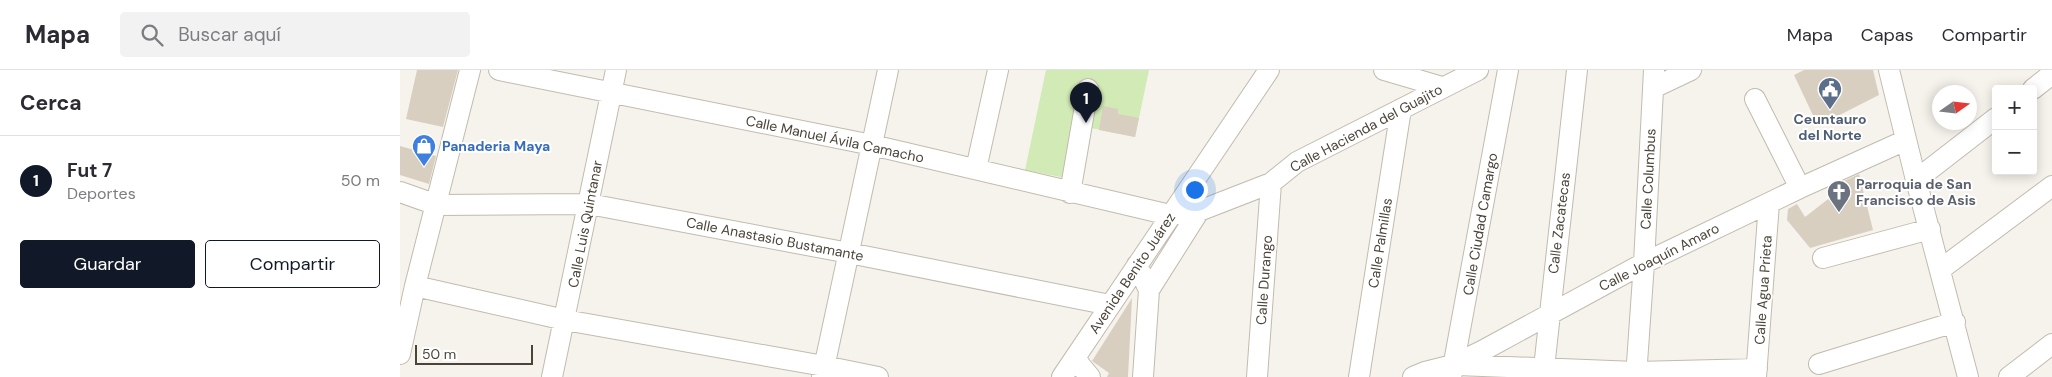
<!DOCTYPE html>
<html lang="es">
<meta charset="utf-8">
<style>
body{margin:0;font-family:"DM Sans",sans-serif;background:#f2f2f3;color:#2b2b33}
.controls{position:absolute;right:15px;top:15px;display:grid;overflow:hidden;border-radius:5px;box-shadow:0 2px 12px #0003}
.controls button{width:45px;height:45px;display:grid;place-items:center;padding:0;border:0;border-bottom:1px solid #e1e1e2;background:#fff;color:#2b2b33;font:25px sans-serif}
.compass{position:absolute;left:1532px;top:15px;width:45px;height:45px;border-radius:50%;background:#fff;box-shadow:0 2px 12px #0003;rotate:76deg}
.scale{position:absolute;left:15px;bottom:12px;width:118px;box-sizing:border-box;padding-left:5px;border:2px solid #4b4439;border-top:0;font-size:14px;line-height:18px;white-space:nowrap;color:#4b4439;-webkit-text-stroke:4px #fff;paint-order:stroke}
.you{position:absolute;left:794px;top:119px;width:18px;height:18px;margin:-12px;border:4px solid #fff;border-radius:50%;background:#1a73e8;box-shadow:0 0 0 8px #1a73e833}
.badge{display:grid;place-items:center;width:32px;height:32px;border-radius:50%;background:#111827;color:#fff;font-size:16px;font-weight:700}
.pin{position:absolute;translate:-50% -41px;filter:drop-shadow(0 1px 2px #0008)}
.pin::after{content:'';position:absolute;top:26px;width:18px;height:15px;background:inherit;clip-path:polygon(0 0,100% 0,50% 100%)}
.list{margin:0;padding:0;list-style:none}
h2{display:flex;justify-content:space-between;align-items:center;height:65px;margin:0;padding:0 20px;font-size:21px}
h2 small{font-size:16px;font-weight:400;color:#7c7c81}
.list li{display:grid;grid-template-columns:32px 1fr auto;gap:15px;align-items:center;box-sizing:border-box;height:90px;padding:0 20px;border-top:1px solid #e1e1e2}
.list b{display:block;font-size:19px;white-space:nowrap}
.list p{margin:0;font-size:16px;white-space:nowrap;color:#7c7c81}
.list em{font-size:16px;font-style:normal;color:#7c7c81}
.actions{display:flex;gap:10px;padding:15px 20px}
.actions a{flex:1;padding:11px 0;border:1px solid #111827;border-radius:5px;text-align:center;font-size:18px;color:#111827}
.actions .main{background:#111827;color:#fff}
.icon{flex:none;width:28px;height:28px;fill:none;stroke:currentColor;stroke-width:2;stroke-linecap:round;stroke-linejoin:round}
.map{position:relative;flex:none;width:1652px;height:307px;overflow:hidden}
header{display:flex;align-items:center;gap:30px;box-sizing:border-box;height:70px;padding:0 25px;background:#fff;border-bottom:1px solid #e1e1e2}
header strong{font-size:24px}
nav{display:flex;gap:28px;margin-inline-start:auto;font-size:18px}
.search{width:350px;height:45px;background:#f2f2f3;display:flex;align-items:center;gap:12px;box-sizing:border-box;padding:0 18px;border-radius:5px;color:#7c7c81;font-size:19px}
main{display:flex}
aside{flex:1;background:#fff}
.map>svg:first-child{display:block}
.green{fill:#d2eab5}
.building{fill:#d8cfc1}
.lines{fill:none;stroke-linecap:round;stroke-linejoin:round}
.minor-casing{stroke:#c2bbae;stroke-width:22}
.minor{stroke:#fff;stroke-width:20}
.labels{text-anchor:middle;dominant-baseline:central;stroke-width:4;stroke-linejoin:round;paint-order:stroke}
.service-label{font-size:14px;font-weight:bold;fill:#4e5e75;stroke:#fff}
.street-label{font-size:14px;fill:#4b4439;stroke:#fff}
.shop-label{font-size:14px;font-weight:bold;fill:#366cbe;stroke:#fff;text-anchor:start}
.worship-label{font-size:14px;font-weight:bold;fill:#5b616d;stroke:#fff;text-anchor:start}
</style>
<header>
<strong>Mapa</strong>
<div class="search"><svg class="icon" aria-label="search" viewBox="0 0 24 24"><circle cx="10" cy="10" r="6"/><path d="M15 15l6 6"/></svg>Buscar aquí</div>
<nav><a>Mapa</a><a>Capas</a><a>Compartir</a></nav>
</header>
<main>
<aside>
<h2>Cerca<small></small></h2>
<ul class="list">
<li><span class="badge">1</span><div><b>Fut 7</b><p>Deportes</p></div><em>50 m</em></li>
</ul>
<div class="actions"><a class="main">Guardar</a><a>Compartir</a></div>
</aside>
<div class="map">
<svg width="1652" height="307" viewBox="0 0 1652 307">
<rect width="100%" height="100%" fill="#f6f3ec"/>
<path class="green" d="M646 0H749L735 67 691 58 681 111 625 100Z"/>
<path class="building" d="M17 0H58L43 57 6 49Z
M1404 0H1473L1479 25 1418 56 1394 5Z
M703 36 718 39V44L739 48 735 67 699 60Z
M0 76 36 86 29 114 0 105Z
M1459 104 1473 160 1410 178 1387 150 1388 139 1397 134 1405 147 1436 123 1431 117Z
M732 228 728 307H707L709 303 692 291Z"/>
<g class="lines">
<g class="minor-casing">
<path id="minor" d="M99 0 472 75 770 145 799 141 871 113 897 92 1078 0
M984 0 1042 17
M1489 0 1516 110 1568 307
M1253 18 1291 0
M1633 19 1652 4
M1355 29 1400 118
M576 99 598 0
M1516 110 1596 48
M0 122 37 135 189 134 449 183 710 235
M670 123 688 19
M1423 188 1530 159
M737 195 749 220 743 307
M1541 199 1652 116
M15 216 165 250 424 296 478 307
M749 220 799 141
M0 284 15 216 70 0
M676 286 680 295 690 307
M1419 294 1555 252
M1057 295 1236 302 1357 299
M1052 303 1108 0
M152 307 216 0
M422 307 488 0
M662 307 869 0
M857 307 871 113
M959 307 1001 39
M1013 307 1025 302 1053 295 1082 281 1244 193 1400 118 1506 70
M1143 307 1177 0
M1236 307 1244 193 1254 0
M1356 307 1369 133
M1609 307 1652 274"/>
</g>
<use href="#minor" class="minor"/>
</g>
<defs>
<g id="civic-pin" transform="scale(1.25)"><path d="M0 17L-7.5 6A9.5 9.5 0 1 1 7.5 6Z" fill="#5c6f8a" stroke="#fff"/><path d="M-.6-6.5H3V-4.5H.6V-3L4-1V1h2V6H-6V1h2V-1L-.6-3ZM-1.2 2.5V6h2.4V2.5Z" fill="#fff"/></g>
<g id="shop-pin" transform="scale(1.25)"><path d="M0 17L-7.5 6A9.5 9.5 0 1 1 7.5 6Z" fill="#3f7fe0" stroke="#fff"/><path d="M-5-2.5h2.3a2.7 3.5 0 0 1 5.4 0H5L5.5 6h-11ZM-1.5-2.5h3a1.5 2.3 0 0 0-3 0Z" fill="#fff"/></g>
<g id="church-pin" transform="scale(1.25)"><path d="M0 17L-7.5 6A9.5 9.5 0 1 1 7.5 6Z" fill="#6b7280" stroke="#fff"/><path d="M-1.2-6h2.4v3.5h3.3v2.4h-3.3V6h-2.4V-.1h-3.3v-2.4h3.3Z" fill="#fff"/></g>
</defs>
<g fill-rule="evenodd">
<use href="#civic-pin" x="1430" y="19"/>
<use href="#shop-pin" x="24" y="76"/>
<use href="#church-pin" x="1439" y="122"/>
</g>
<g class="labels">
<g class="service-label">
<text x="1430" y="49">Ceuntauro<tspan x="1430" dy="16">del Norte</tspan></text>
</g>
<g class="street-label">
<text transform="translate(966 58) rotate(-28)">Calle Hacienda del Guajito</text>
<text transform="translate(435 69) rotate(12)">Calle Manuel Ávila Camacho</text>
<text transform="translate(1248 109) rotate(-87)">Calle Columbus</text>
<text transform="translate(1159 153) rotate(-83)">Calle Zacatecas</text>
<text transform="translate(185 154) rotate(-79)">Calle Luis Quintanar</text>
<text transform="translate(1080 154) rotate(-80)">Calle Ciudad Camargo</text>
<text transform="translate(375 169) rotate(11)">Calle Anastasio Bustamante</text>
<text transform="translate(980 173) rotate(-81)">Calle Palmillas</text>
<text transform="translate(1259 187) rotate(-27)">Calle Joaquín Amaro</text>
<text transform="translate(732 203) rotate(-56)">Avenida Benito Juárez</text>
<text transform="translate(864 210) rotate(-86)">Calle Durango</text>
<text transform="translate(1363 220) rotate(-86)">Calle Agua Prieta</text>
</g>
<g class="shop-label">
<text x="42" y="76">Panaderia Maya</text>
</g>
<g class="worship-label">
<text x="1456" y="114">Parroquia de San<tspan x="1456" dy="16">Francisco de Asis</tspan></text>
</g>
</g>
</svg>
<div class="controls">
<button>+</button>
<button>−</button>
</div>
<svg class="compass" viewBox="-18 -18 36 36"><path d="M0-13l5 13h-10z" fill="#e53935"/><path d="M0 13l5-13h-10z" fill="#7c7c81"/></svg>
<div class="scale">50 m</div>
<div class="you"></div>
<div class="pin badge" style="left:686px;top:53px">1</div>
</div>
</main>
